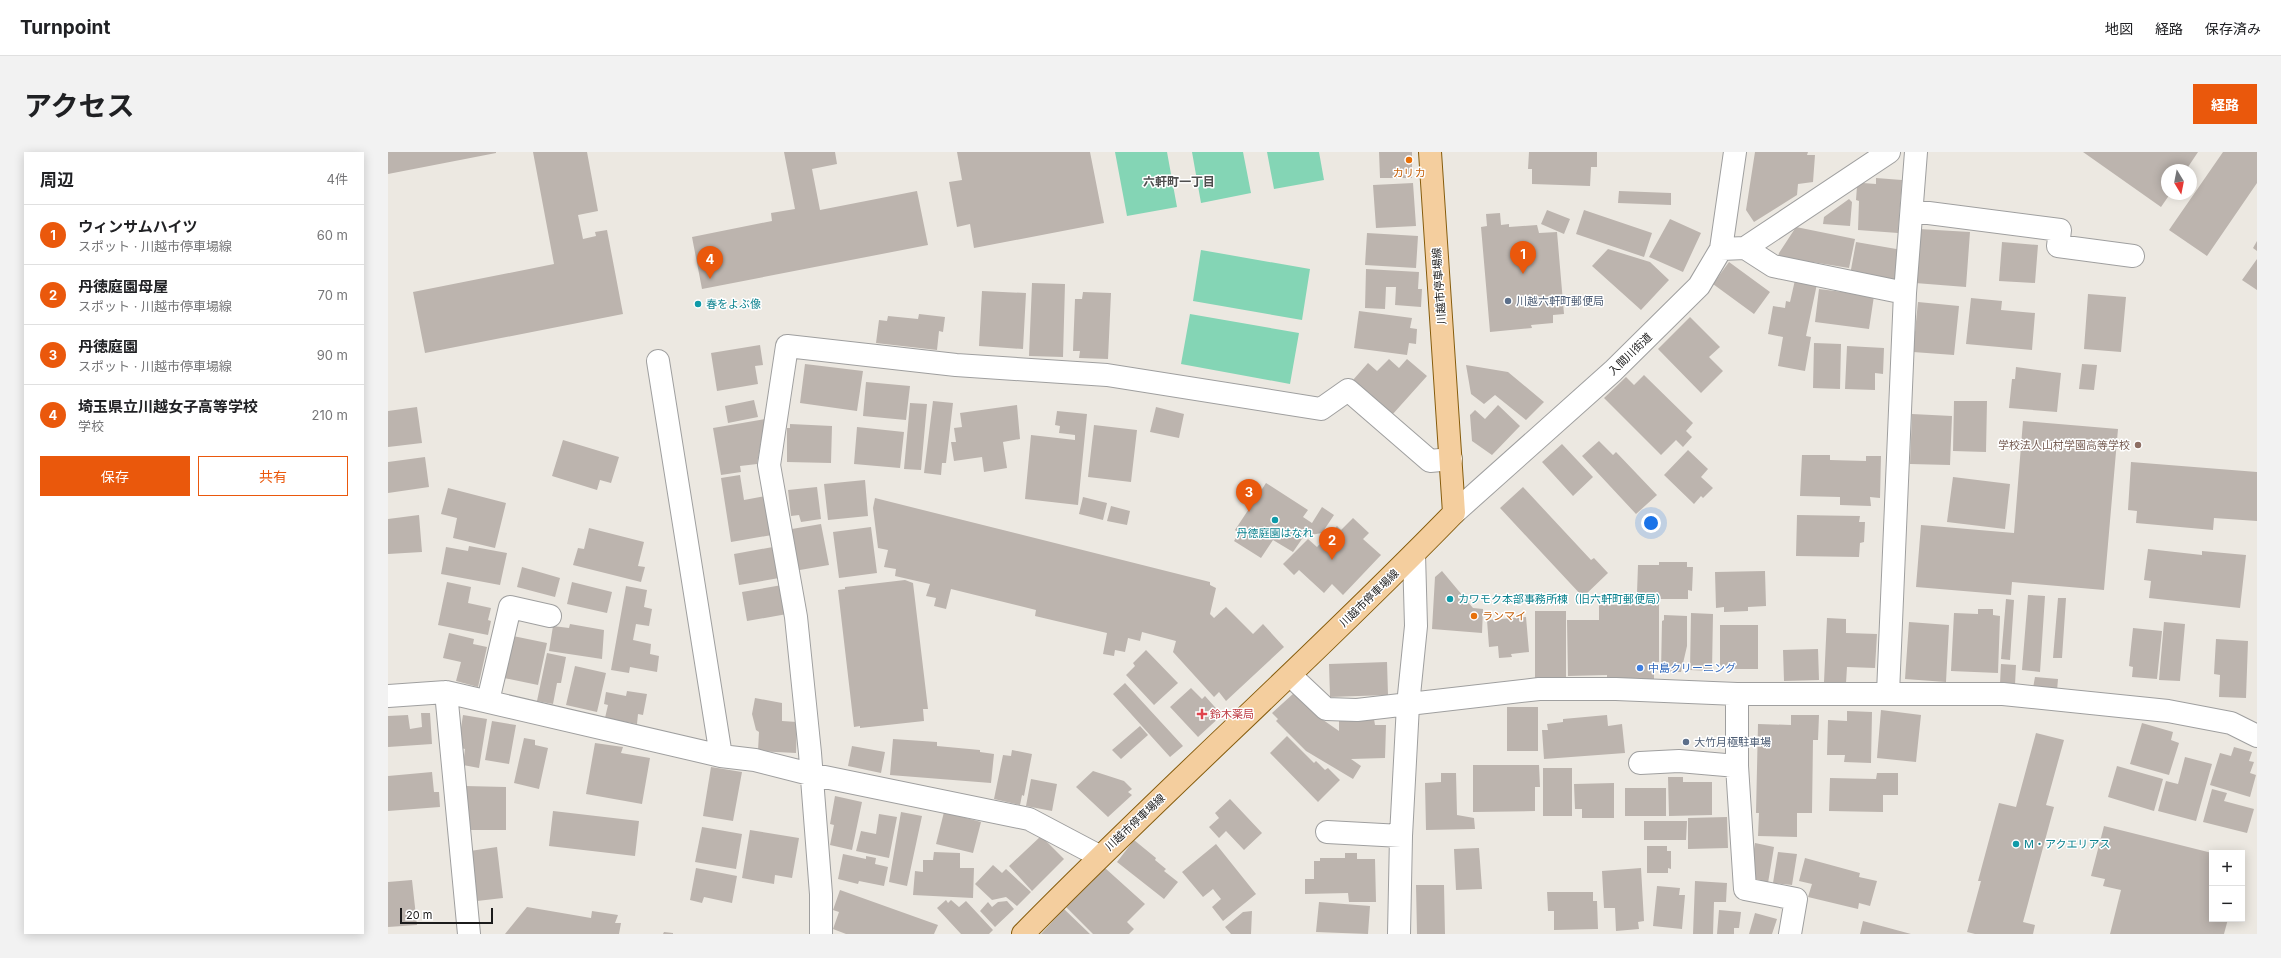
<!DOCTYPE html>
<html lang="ja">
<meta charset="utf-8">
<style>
body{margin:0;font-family:Inter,"Noto Sans JP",sans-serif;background:#f2f2f2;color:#202124}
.controls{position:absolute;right:12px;bottom:12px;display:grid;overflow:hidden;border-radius:0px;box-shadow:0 2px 10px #0003}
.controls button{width:36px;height:36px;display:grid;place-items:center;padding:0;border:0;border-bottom:1px solid #e0e0e0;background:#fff;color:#202124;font:20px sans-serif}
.compass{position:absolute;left:1773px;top:12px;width:36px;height:36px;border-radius:50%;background:#fff;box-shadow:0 2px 10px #0003;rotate:170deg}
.scale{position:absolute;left:12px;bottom:10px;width:93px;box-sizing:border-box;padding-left:4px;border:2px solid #1b1b1b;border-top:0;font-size:11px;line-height:14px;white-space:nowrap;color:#1b1b1b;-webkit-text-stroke:3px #fff;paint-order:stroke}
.you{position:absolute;left:1263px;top:371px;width:14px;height:14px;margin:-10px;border:3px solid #fff;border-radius:50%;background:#1a73e8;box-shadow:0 0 0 6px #1a73e833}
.badge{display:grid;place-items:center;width:26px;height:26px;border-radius:50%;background:#ea580c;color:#fff;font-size:13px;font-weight:700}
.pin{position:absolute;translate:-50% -33px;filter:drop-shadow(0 1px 2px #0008)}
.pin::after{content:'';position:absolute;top:21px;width:14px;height:12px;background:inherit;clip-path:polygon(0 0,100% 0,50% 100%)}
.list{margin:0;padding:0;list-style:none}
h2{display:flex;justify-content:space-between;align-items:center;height:52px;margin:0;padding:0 16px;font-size:17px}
h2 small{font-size:13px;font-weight:400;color:#757577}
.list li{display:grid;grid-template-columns:26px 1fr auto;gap:12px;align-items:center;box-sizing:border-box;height:60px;padding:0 16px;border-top:1px solid #e0e0e0}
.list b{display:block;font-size:15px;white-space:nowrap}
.list p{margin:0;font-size:13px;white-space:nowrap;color:#757577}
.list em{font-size:13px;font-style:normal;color:#757577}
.actions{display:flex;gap:8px;padding:12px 16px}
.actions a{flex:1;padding:9px 0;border:1px solid #ea580c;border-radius:0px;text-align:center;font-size:14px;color:#ea580c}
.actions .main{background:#ea580c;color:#fff}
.map{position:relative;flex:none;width:1869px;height:782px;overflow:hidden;border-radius:0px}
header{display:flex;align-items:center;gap:24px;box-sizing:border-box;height:56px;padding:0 20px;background:#fff;border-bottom:1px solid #e0e0e0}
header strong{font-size:19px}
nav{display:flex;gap:22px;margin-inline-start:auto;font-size:14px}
.intro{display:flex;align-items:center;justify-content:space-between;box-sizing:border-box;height:96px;padding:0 24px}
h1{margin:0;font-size:28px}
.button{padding:10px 18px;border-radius:0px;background:#ea580c;color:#fff;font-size:14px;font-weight:700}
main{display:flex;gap:24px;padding:0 24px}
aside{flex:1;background:#fff;border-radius:0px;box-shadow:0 2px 10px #0003}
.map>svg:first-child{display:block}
.pitch{fill:#84d5b5}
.building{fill:#bcb4ae}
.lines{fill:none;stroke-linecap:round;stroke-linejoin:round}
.minor-casing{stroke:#9f9f9f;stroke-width:24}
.major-casing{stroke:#865c0c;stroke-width:24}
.minor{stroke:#fff;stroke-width:22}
.major{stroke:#f4ce9e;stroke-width:22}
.food-dot{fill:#e8710a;stroke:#fff;stroke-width:1.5}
.service-dot{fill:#5c6f8a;stroke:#fff;stroke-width:1.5}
.culture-dot{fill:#0f9aa8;stroke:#fff;stroke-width:1.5}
.education-dot{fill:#8d6e63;stroke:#fff;stroke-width:1.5}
.shop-dot{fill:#3f7fe0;stroke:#fff;stroke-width:1.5}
.health-dot{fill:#e0444e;stroke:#fff;stroke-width:1.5}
.labels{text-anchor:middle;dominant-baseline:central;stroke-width:3;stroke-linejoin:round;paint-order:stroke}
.food-label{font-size:11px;fill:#c56008;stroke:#fff}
.street-label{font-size:11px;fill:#1b1b1b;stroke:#fff}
.service-label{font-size:11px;fill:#4e5e75;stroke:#fff;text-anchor:start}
.culture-label{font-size:11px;fill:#0d838f;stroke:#fff;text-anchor:start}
.education-label{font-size:11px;fill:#785e54;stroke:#fff;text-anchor:end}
.shop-label{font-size:11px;fill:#366cbe;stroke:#fff;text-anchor:start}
.health-label{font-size:11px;fill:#be3a42;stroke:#fff;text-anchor:start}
.neighbourhood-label{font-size:12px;font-weight:bold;fill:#4e4e4e;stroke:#fff}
</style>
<header>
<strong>Turnpoint</strong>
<nav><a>地図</a><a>経路</a><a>保存済み</a></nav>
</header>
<div class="intro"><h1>アクセス</h1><a class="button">経路</a></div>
<main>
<aside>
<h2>周辺<small>4件</small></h2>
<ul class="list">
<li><span class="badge">1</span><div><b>ウィンサムハイツ</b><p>スポット · 川越市停車場線</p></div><em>60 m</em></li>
<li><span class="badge">2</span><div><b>丹徳庭園母屋</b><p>スポット · 川越市停車場線</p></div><em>70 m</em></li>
<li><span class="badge">3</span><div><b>丹徳庭園</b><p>スポット · 川越市停車場線</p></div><em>90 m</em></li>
<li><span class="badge">4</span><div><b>埼玉県立川越女子高等学校</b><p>学校</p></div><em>210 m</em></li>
</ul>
<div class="actions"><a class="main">保存</a><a>共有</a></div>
</aside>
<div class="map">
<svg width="1869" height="782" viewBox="0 0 1869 782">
<rect width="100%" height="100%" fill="#ece8e1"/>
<path class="pitch" d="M727 0H779L789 55 739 64Z
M804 0H855L863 41 813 51Z
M879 0H931L936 28 886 37Z
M813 98 922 117 914 168 805 149Z
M802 162 911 181 902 232 793 212Z"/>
<path class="building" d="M0 0H108V1L0 22Z
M145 0H199L210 59 190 63 195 87 208 84 207 80 219 78 235 162 37 201 25 140 166 112Z
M396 0H447L449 12 424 17 432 58 529 39 540 93 314 137 304 85 384 69 383 61 407 57Z
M569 0H702L716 71 586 96 582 72 569 75 561 30 574 28Z
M991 0H1024V26H992Z
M1141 0H1209V15H1203L1202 34 1144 32V17H1140Z
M1367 0H1420L1419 3H1427L1425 30 1410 32 1409 43 1366 70 1358 58Z
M1695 0H1810L1798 18H1779V42H1782L1773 55Z
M1835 0H1869V31L1819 104 1781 78Z
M1488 26 1514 28 1510 81 1470 78 1471 49 1468 48 1469 34 1475 31 1488 32Z
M1025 31 1028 74 988 76 985 33Z
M1231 39 1283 41V53L1230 51Z
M1461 47 1464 50 1462 74 1435 72 1436 65Z
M1159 58 1182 67 1176 82 1153 72Z
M1196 58 1264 81 1256 105 1188 82Z
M1112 61 1113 73 1121 72V75L1149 73 1151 81 1169 80 1176 162 1165 163V171L1143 173 1144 176 1102 180 1093 75 1099 74 1098 62Z
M1282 67 1313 81 1295 120 1261 105Z
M1408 75 1467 87 1461 116 1424 110V115L1389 108 1391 101Z
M1531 77 1582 80 1578 135 1527 131Z
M979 81 1030 84 1028 116 977 113Z
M1869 89V99L1865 96Z
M1468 90 1514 98 1508 131 1462 123Z
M1614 90 1650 93 1647 131 1611 129Z
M1220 97 1262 110 1281 128 1253 158 1204 114Z
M1869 107V138L1854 128Z
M1341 110 1382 140 1366 162 1325 132Z
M978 117 1031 120 1030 137H1034L1033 155 1007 153 1008 135H998L997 157 977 156Z
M1407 128 1429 132 1418 184 1423 185 1417 219 1390 214 1395 185 1380 182 1385 154 1397 156 1398 149 1402 150Z
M644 131 677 132 675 205 641 204Z
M1431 137 1486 144 1481 177 1427 170Z
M594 139 638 141 635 197 591 194Z
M695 140 723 141 720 207 691 206 692 199H685L687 147H694Z
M1700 142 1738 145 1733 200 1696 197Z
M1583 146 1614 149 1613 158 1647 161 1644 198 1578 192Z
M1530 150 1571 154 1566 203 1525 200Z
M971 159 1024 166 1022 176 1029 177 1028 192 1021 191 1019 203 966 196Z
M531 162 557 165 555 180 551 179 549 198 488 191 491 168 499 169 500 164 530 167Z
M1302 165 1332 195 1321 205 1335 219 1313 241 1270 197Z
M1426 191 1453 192 1452 237 1425 236Z
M372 193 375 213 367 214 370 232 329 239 323 201Z
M1459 194 1496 196 1495 222 1487 221V238L1457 237Z
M1001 207 1011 216 1019 207 1039 224 1004 263 965 228 980 211 989 219Z
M417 212 475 219 469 259 412 251Z
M1694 212 1709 213 1706 238 1691 237Z
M1078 213 1120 220 1156 250 1138 268 1107 243 1096 252 1083 242Z
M1628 215 1673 221 1669 260 1621 256 1624 227H1627Z
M1256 223 1305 271 1298 279 1304 285 1295 295 1288 288 1273 303 1216 246 1238 225 1246 233Z
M478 230 522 234 518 268 475 264Z
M366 248 370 265 340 271 337 254Z
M545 249 565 251 558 311H554L553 323 536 321Z
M1566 249H1599L1598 300 1565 299Z
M522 251 539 252 533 318 516 317Z
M629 253 632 287 615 290 619 316 596 320 594 305 566 309 563 290H568L566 276 574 275 572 261Z
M1110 253 1132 274 1104 303 1084 289 1082 263 1087 258 1097 267Z
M29 255 34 291 0 295V259Z
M768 255 796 262 791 286 762 280Z
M669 259 699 262 690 353 637 347 643 283 687 288V283L671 281 672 274 667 273Z
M1524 262 1564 264 1562 313 1522 312Z
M377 267 369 312 352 314 353 320 333 323 325 276Z
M1635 269 1730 277 1716 438 1624 430 1623 443 1528 435 1533 373 1626 381Z
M402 272 444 274 443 311 399 310V276H402Z
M706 273 749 278 743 330 700 325Z
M469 275 516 280 512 316 466 312Z
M175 288 231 305 223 331 212 328 209 338 164 324Z
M1211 289 1225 303 1228 300 1269 343 1248 362 1194 304Z
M1174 292 1205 325 1185 344 1154 310Z
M1300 298 1320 317 1313 325 1325 336 1315 346 1313 344 1306 352 1276 323Z
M1414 303H1442V308L1478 309V304H1493L1492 346 1482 345 1483 354 1452 353V345L1412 344Z
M37 305 41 335 0 341V310Z
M1743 310 1869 320V369L1826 366 1825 378 1748 371 1749 359 1740 358Z
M352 323 356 348 378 344 384 383 343 390 333 326Z
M1565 325 1622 332 1617 377 1559 370Z
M477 328 480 364 440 368 436 332Z
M878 331 920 358 915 365 924 371 934 355 946 363 934 381 916 384 905 400 885 388 873 406 846 389 851 381 847 378Z
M429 335 433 367 413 370 411 363 403 364 400 338Z
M1135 335 1203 408 1206 406 1220 421 1195 445 1112 356Z
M60 336 118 351 107 396 65 386 69 366 53 362Z
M695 345 719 351 715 368 691 362Z
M487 346 822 430V433L828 436 822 462 826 466 838 455 865 482 875 472 896 495 838 549 831 540 826 545 785 500 788 489 754 480 752 489 740 486 737 500 727 498 726 504 715 502 719 481 647 464 648 458 563 437 558 457 546 454 548 446 538 444 542 432 507 424 508 417 496 415 500 398 490 396 485 356Z
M723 354 742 359 739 373 719 369Z
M31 363 34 400 0 402V367Z
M1409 363 1472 364 1471 370H1477L1476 390 1472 391 1471 405 1408 404Z
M965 366 981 381 975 387 993 403 955 443 944 432 936 441 911 418 906 423 895 412 920 387 929 395 949 374 953 378Z
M433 372 441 413 406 419 398 378Z
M483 375 489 421 451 426 445 380Z
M201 376 256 390 250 414 257 415 253 430 185 413 190 396 196 397Z
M81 394 119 401 112 433 53 422 58 395 80 399Z
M385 395 391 426 351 433 346 402Z
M1760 397 1814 403V399L1858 403 1852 456 1761 446 1763 429 1756 428Z
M1271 410H1299V415H1305L1304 439 1300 438V447H1254L1255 442 1249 441 1250 413H1271Z
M134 415 172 426 167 445 129 435Z
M1054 419 1085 456 1095 457 1094 481 1044 477 1047 425Z
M1377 419 1378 454 1360 455V459L1336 460V455L1328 456 1327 420Z
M517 428 525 431 540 557H535L536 569 472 576V574L466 575 450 438 457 437V435Z
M59 430 83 435 80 451 103 456 100 468 103 469 100 483 50 473Z
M184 430 224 440 219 461 179 452Z
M394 433 399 462 359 469 354 440Z
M238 434 259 438 256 455 264 457 261 474 248 472 245 488 263 492 262 502 271 504 269 520 242 515 241 521 223 518Z
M1640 443 1657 444 1652 520 1634 518Z
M1670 446H1678L1674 506H1665Z
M1618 447 1626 448 1622 508 1613 507Z
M1271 452V510H1266V528H1219V523L1180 524 1179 468H1211V453Z
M1590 457H1605V463L1612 464 1610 521 1563 519 1566 461 1590 462Z
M1147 459H1178V530L1147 529Z
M1303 461 1325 462 1324 519 1302 518Z
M1276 463 1299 464V494L1293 520H1273L1274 469 1276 468Z
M1138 465 1141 500 1123 502 1124 505 1111 506 1110 494 1101 495 1099 468Z
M1439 466 1458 467V481L1489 482 1487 516 1459 515 1458 531 1436 530Z
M1521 470 1561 473 1558 530 1517 527Z
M1776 470 1797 472 1792 529 1771 528Z
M182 472 216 478 214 507 161 499 165 474 181 476Z
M1332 473H1370V517H1332Z
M1745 476 1774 479 1769 527 1744 525 1745 515 1741 514Z
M61 481 86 487 85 492 99 495 90 535 68 529 73 510 55 506Z
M125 484 159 491 150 533 116 526Z
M1828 487 1860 489 1858 546 1831 545 1832 523 1826 522Z
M1430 497 1431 528 1396 529 1395 498Z
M758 498 790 531 766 553 738 523 747 514 745 511Z
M159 501 178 505 173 531H169L165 552 149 549Z
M999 510 1000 543 942 545 941 512Z
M1613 512 1628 513 1627 533 1612 532Z
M187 514 218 521 209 560 178 553Z
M1647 525 1670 527 1669 539 1645 536Z
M737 531 795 594 782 605 725 542Z
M803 536 814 547 817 544 834 563 810 585 782 555Z
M239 539 259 542 255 563 250 562 249 572 217 566 220 553 216 552 218 540 238 544Z
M906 541 928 563 951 579V564L985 561 987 573H998L997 606 963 607 973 614 965 627 918 599 888 569 890 567 884 561Z
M367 546 394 551V569L409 570 408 601 370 599 371 580 368 578 364 562Z
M1119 555H1150V599H1119Z
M1493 558 1533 563 1528 610 1489 606Z
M1459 559 1484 560 1483 611 1456 610 1457 603H1439L1440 568 1459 569Z
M33 561H42L44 592 0 595V564L20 563 22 577 34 575Z
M75 563 99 567 91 616 75 613 77 597 70 595Z
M1219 563 1220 574 1234 572 1237 601 1156 607 1154 578H1160L1159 572 1175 570V567Z
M1403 563H1431L1430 588H1425L1424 661H1409V685L1370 684 1371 661H1368L1370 572 1403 573Z
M104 569 128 573 121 612 97 608Z
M1754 571 1785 580 1783 588 1791 591 1781 623 1742 612Z
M752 574 760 583 733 607 724 598Z
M1648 581 1676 588 1658 653 1666 655 1635 770 1647 773 1645 782H1587L1579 780 1593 729H1590L1611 651 1628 655Z
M899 584 926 611 928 609 937 618 940 616 952 628 930 650 882 601Z
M136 586 147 588V593L160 596 151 637 126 631Z
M505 587 549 590V594L592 598V600L606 602 603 631 502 623Z
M207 591 235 595 233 601 262 606 254 652 198 642Z
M464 594 497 600 493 621 460 614Z
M1846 595 1864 600 1861 609 1866 610 1862 621 1868 623 1862 645 1822 633 1832 601 1843 604Z
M624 598 644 602 636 644 634 643 632 653 606 647 615 603 623 604Z
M1797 605 1824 612 1808 669 1770 659 1778 629 1790 632Z
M1085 613H1151L1152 635H1147V659L1085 660Z
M1729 614 1775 627 1766 659 1720 645Z
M323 615 354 620 345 669 315 664Z
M1155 616H1184V664H1155Z
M705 619 736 629 744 637 740 640 744 643 720 665 688 635Z
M44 620 46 640H51L52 655 0 659V624Z
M1053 621H1068L1069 663 1086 666 1087 677 1038 678 1037 631 1053 630Z
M1489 621H1510V643H1495V660L1441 659 1442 626 1488 627Z
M1280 625H1295V630H1324V663L1281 664Z
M643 627 669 632 664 659 638 654Z
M1226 631V666H1194V657H1187L1186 632Z
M77 634 118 635V678H81V656H76Z
M1237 636H1278V664H1237Z
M1824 637 1839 641 1836 649 1866 657 1859 681 1815 670Z
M447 644 474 650 464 698 442 693 446 673 442 672Z
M842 647 874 681 856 698 838 679 831 686 821 675 831 666 827 661Z
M165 659 251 669 247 704 161 694Z
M513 660 534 664 519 734 501 730Z
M556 660 593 670 585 701 548 692Z
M491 662 509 665 501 706 468 699 473 679 488 682Z
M1339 665 1340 696 1300 697V666Z
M1256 669H1299L1298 688H1256Z
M1716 674 1824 701V767H1840L1836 782H1722L1733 738 1715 734 1717 727 1703 724Z
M314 675 354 682 348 717 307 710Z
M362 678 411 686 404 726 387 723 386 732 354 726Z
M653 684 676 707 644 739 621 714Z
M746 688 768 706 767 708 778 717 776 719 790 730 776 747 729 710Z
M1367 691 1386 695 1380 731 1361 727Z
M828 692 868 742 835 769 824 755 833 747 825 737 815 745 794 720Z
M1259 694H1279V699H1283V717L1280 716V721H1259Z
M109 695 115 746 89 749 82 699Z
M1091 696 1094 737 1068 738 1066 697Z
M546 700 572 701V716H586L585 746 525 743 527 719 535 720V708H545Z
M1390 700 1409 702 1404 733 1385 731Z
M957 701H969V707H987L988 750H961L960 741 917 742V727H926V709H932V706H957Z
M455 702 478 707V704L488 706 487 712 500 715 496 734 471 729 470 732 450 727Z
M1417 706 1472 721 1471 725 1489 729 1482 754 1471 751 1470 757 1420 745 1424 732 1411 729Z
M605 713 614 721 618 717 643 740 629 754 618 745 604 748 587 732Z
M308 716 349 724 344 751 316 745 314 751 302 748Z
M717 716 757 752 739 770 746 777 741 782H705L678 755Z
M1253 716 1256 769 1250 770 1251 777 1228 779 1227 756H1216L1214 719Z
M24 728 29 773 0 775V730Z
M1307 729 1339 731 1338 750H1326L1325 782H1305Z
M1028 733H1056L1057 782H1029Z
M1269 734 1292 736 1291 743H1297L1294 777 1265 774Z
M452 738 550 773 546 782H458L445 777 451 760 445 758Z
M1159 740H1205V749H1209L1210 777 1166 778V759H1160Z
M558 748 560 751 563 748 571 755 578 749 605 778 601 782H573L549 756Z
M619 749 626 757 607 775 592 759 600 750 604 755 610 750Z
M931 750 982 754 980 782 928 780Z
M139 755 203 766 204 759 230 763 227 771H233L231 782H117Z
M676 757 702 782H653Z
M1331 758 1353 760 1351 776H1346V782H1329Z
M864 759 863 782H843L837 775 855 760Z
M1367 761 1389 767 1384 782H1361Z
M1475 769 1523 782H1472Z
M276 780 285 781V782H275Z"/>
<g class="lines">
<g class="minor-casing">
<path id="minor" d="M1525 59 1672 78 1670 94 1745 104
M1357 96 1385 114 1517 141
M1333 97 1357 96 1501 0
M270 209 333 604
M1066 361 1225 219 1311 134 1333 97 1347 0
M903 524 938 557 969 558 1151 537H1228L1349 542H1615L1780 559 1843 571 1869 584
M58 540 81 782
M1500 541 1517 141 1528 0
M1349 542V614L1357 737 1408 747 1402 782
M0 544 58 540 333 604 367 608 422 622 641 667 711 704
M100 549 122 455 162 464
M1252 611 1291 609 1349 614
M939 680 1013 684
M433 782V742L422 601 408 465 381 313 399 194 568 213 719 223 933 257 960 238 1042 309 1063 307
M1011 782 1013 684 1020 553 1028 474 1026 402"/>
</g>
<g class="major-casing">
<path id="major" d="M635 782C775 639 926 505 1066 361L1042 0"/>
</g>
<use href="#minor" class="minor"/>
<use href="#major" class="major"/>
</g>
<g class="food-dot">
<circle cx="1021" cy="8" r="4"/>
<circle cx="1086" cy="464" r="4"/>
</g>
<g class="service-dot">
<circle cx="1120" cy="149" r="4"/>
<circle cx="1298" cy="590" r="4"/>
</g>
<g class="culture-dot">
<circle cx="310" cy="152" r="4"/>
<circle cx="887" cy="368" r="4"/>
<circle cx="1062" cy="447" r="4"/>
<circle cx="1628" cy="692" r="4"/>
</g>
<circle class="education-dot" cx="1750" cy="293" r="4"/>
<circle class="shop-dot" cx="1252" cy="516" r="4"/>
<path class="health-dot" d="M812 556h4v4h4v4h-4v4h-4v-4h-4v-4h4z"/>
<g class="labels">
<g class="food-label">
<text x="1021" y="21">カリカ</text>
<text x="1094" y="464" text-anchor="start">ランマイ</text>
</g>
<g class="street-label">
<text transform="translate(1051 134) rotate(-94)">川越市停車場線</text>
<text transform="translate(1242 202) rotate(-44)">入間川街道</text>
<text transform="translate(981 446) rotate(-44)">川越市停車場線</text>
<text transform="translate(747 670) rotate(-43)">川越市停車場線</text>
</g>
<g class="service-label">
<text x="1128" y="149">川越六軒町郵便局</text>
<text x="1306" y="590">大竹月極駐車場</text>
</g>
<g class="culture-label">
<text x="318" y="152">春をよぶ像</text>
<text x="887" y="381" text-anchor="middle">丹徳庭園はなれ</text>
<text x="1070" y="447">カワモク本部事務所棟（旧六軒町郵便局）</text>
<text x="1636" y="692">M・アクエリアス</text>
</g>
<g class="education-label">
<text x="1742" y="293">学校法人山村学園高等学校</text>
</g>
<g class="shop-label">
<text x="1260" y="516">中島クリーニング</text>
</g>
<g class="health-label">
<text x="822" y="562">鈴木薬局</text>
</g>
<g class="neighbourhood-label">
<text x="791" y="29">六軒町一丁目</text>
</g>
</g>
</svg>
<div class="controls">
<button>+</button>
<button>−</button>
</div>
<svg class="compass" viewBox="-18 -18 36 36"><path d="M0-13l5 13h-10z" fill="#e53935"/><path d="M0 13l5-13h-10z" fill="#757577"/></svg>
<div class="scale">20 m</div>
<div class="you"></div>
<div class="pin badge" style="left:1135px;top:122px">1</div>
<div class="pin badge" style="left:944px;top:408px">2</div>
<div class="pin badge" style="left:861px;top:360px">3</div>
<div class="pin badge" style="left:322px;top:127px">4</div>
</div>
</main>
